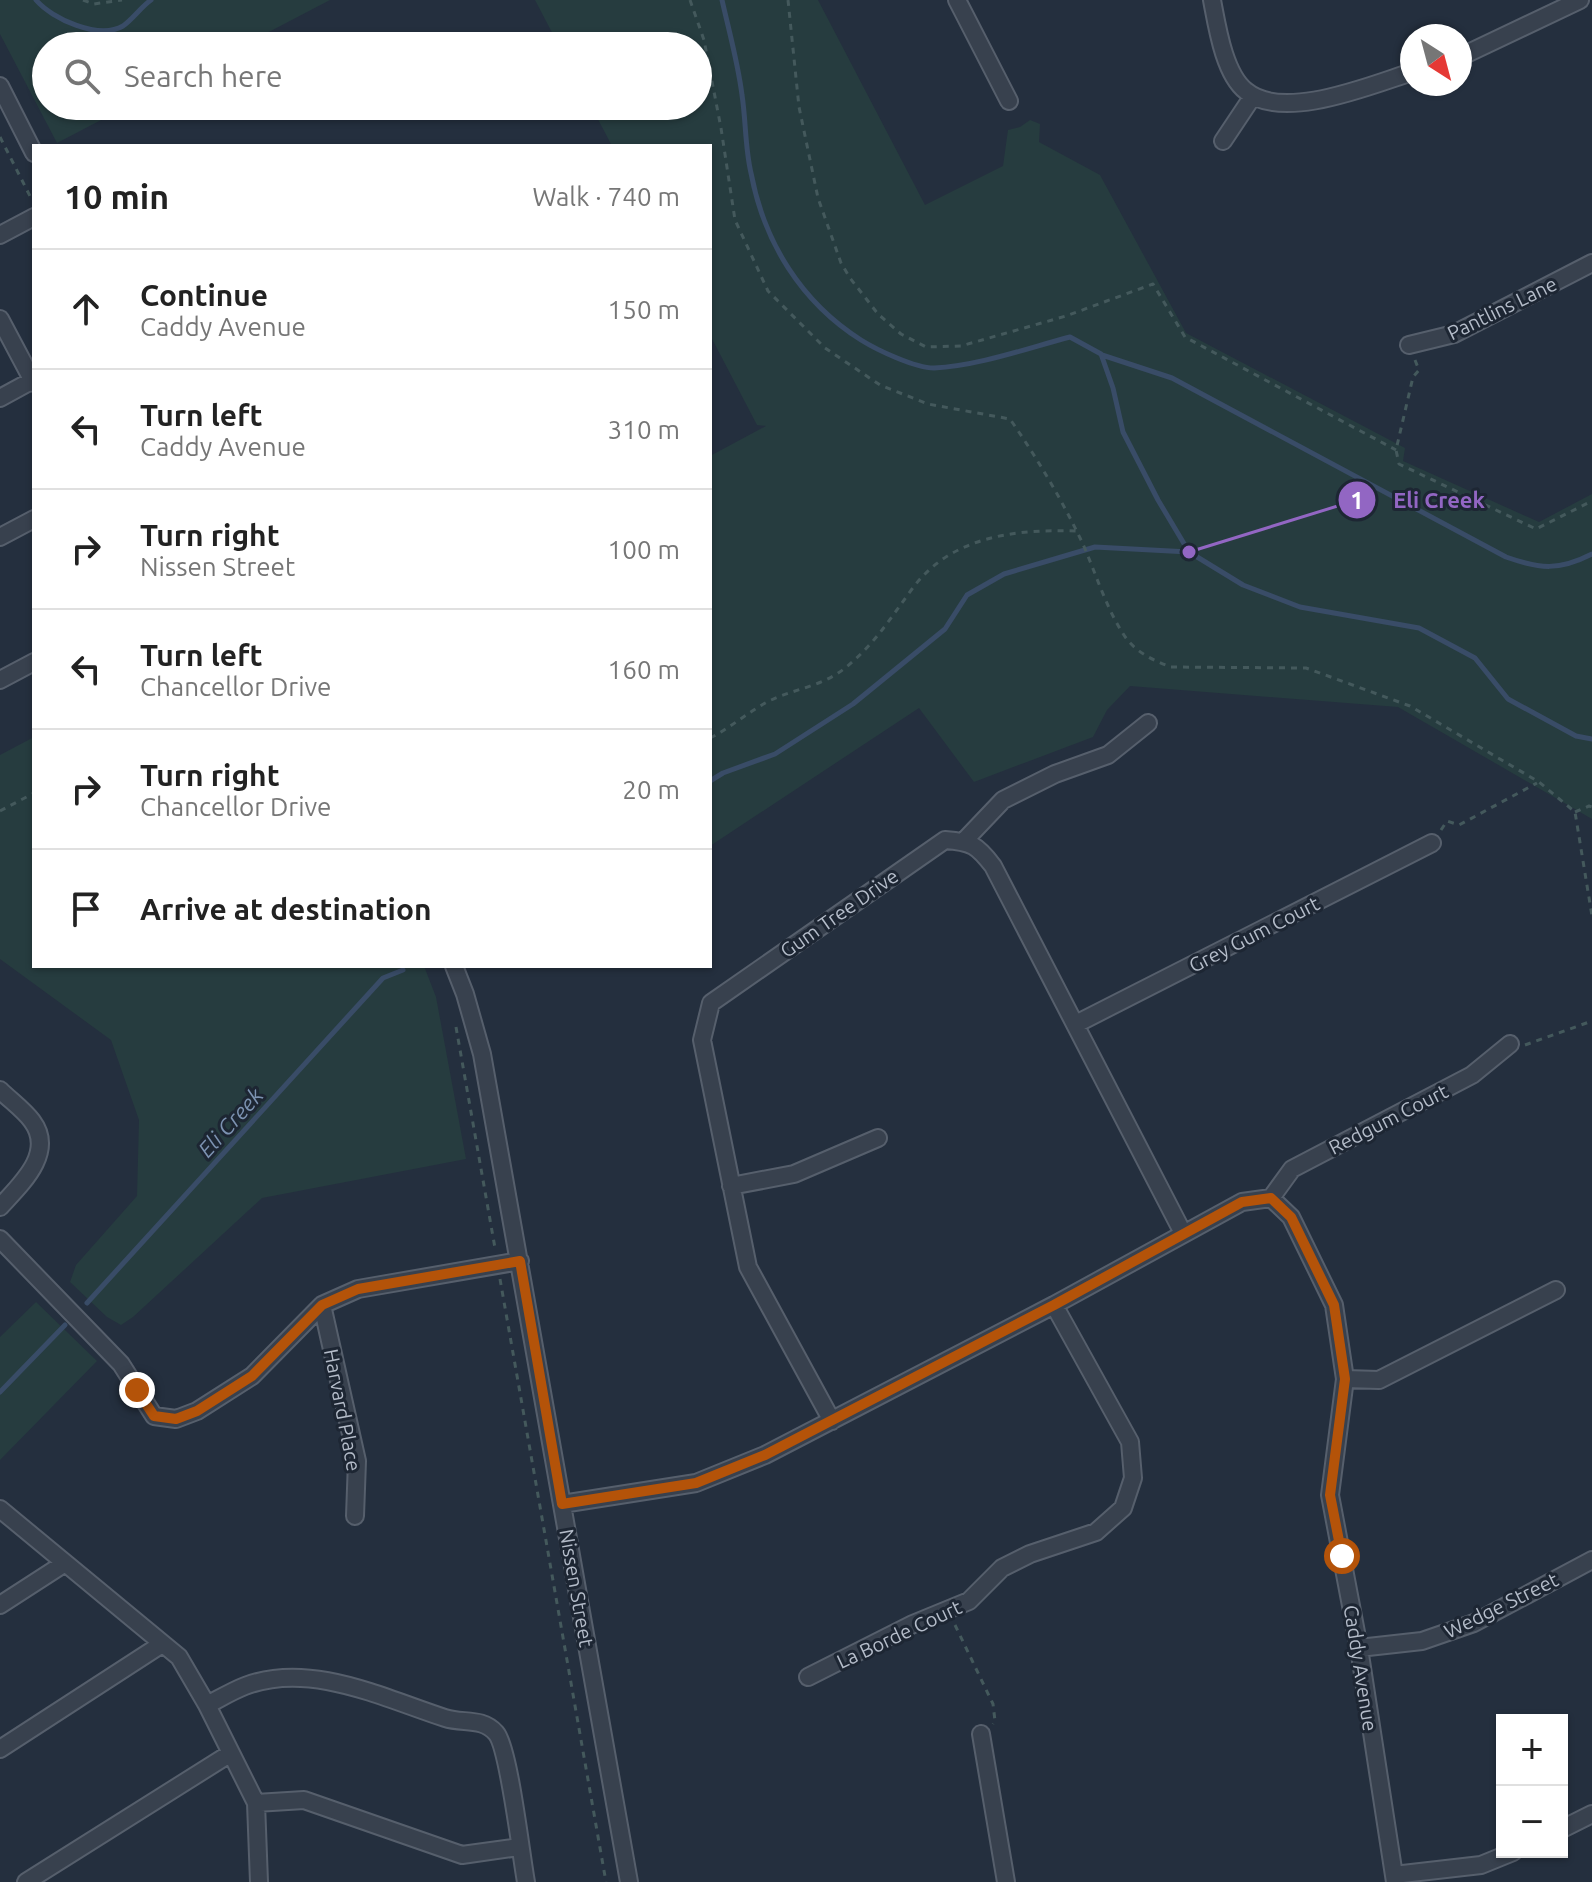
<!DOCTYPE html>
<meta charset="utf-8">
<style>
body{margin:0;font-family:Ubuntu,sans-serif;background:#f6f6f6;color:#222}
.controls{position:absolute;right:24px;bottom:24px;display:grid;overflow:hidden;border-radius:0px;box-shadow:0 2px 6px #0004}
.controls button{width:72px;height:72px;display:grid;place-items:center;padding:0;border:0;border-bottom:2px solid #e0e0e0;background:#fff;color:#222;font:40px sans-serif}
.compass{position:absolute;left:1400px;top:24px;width:72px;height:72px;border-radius:50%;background:#fff;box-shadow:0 2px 6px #0004;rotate:144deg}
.stop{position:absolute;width:24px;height:24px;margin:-18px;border:6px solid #b45309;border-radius:50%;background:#fff}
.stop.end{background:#b45309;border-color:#fff;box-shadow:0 2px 8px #0008}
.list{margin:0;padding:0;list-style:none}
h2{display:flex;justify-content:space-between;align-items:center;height:104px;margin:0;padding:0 32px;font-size:34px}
h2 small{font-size:26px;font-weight:400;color:#767676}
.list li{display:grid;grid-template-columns:52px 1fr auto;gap:24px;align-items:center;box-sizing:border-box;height:120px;padding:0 32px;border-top:2px solid #e0e0e0}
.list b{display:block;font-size:30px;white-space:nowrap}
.list p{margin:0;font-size:26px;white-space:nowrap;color:#767676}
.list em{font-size:26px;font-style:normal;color:#767676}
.icon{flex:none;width:44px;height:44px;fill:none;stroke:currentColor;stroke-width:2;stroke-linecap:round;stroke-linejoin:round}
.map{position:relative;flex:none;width:1592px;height:1882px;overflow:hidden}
.search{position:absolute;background:#fff;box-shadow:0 2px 6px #0004;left:32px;top:32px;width:680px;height:88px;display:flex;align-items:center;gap:20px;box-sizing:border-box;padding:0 28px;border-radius:44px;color:#767676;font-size:30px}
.panel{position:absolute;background:#fff;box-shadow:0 2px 6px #0004;left:32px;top:144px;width:680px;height:824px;border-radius:0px}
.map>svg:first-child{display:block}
.green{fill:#263c3f}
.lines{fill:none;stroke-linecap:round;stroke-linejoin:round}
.stream{stroke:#394c67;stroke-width:5}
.minor-casing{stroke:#565f6c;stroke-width:20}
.path{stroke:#44595c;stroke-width:3;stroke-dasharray:6 6;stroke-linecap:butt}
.minor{stroke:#38414e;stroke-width:16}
.route{stroke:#b45309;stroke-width:10}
.labels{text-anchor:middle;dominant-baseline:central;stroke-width:6;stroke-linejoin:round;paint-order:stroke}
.street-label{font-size:20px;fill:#b4bcc9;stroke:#1d2633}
.water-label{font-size:22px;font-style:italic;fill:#7c92b1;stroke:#1d2633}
.leader{fill:none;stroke:#9266c3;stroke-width:3}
.callout-dot{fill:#9266c3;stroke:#1d2633;stroke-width:3}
.mark-label{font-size:24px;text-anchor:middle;font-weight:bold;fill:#fff}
.callout-label{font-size:22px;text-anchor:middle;font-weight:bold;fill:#9266c3;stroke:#1d2633;stroke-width:6;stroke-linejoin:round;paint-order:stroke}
</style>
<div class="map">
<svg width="1592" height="1882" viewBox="0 0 1592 1882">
<rect width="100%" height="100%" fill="#242f3e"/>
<path class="green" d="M0 0H330L242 46H46V106H128L57 143 0 34Z
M535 0H818L925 205 1003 166 1008 130 1020 127 1030 120 1040 124 1039 142 1100 175 1186 333 1405 448 1403 461 1539 522 1592 494V819L1398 707 1130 686 1107 710 1093 737 974 782 919 708 710 846V456L766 426 757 425 710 335V146H612L591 106H698V46H559Z
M34 737V966H424L436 997 466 1159 262 1198 133 1317 121 1325 107 1317 70 1282 76 1265 137 1196 139 1120 111 1040 0 959V755Z
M36 1302 97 1361 0 1460V1337Z"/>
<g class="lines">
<path class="stream" d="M36 0C52 19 99 40 123 26 133 19 141 7 151 0
M722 0C729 31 738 63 742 95 746 121 745 148 751 173 764 242 801 302 861 340 877 350 915 368 934 368 978 366 1028 348 1070 337L1101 354 1113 388 1123 432 1158 500 1189 552
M1102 355 1172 378 1506 557C1540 569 1559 571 1592 554
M710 781 723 773 775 754 853 704 945 629 967 595 1004 574 1095 547 1189 552 1243 585 1300 607 1419 628 1475 658 1508 699 1576 736 1592 739
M87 1303 383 978 403 970
M0 1392 65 1325"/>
<g class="minor-casing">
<path id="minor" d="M957 0 1009 101
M1212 0C1217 26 1224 74 1246 91 1283 122 1371 85 1412 72
M1460 57 1580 0
M0 86 34 153
M1223 141 1253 96
M0 235 34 217
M0 319 34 383
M1409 345 1454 334 1592 263
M0 398 33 380
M0 537 34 519
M0 680 34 662
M964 841 1003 800 1055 774 1108 755 1148 723
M454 966 465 994 482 1054 629 1882
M1076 1024 1432 843
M0 1090C10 1100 24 1110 32 1121 56 1153 20 1185 0 1207
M731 1186 794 1174 878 1138
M1271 1198 1292 1169 1472 1075 1510 1044
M0 1239 121 1364 154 1416 176 1419 197 1411 252 1376 322 1305 358 1289 520 1261
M322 1305 357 1461 355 1516
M1345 1379 1379 1380 1556 1290
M832 1421 748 1267 702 1040 711 1003 945 840C972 842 977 845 993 866L1183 1233
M562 1504 696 1483 765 1455 1054 1305 1242 1202 1271 1198 1291 1217 1334 1305 1345 1379 1330 1495 1359 1648 1395 1882
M0 1509 179 1657 207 1705 256 1803 259 1882
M0 1605 65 1563
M1359 1648 1422 1641 1474 1623 1592 1560
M808 1677 913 1624 969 1601 1002 1568 1030 1554 1096 1532 1123 1508 1133 1478 1130 1442 1054 1305
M207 1705C219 1699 232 1691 245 1686 310 1661 383 1698 445 1718 463 1724 482 1717 496 1733 509 1748 521 1855 526 1882
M981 1734 1006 1882
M0 1749 162 1644
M256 1803 304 1800 462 1855 519 1847
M1562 1829 1592 1814
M1394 1875 1481 1865 1513 1852
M26 1882 231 1753"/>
</g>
<path class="path" d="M83 0 94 4 122 0
M690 0 704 40 721 128 735 220 768 291 825 348 880 385 928 404 1010 419C1037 458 1061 498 1082 542 1095 571 1105 605 1122 632 1133 651 1152 660 1171 667L1306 668 1410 706 1539 782 1575 812 1592 916
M788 0 799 107 818 198 841 263 850 278 878 314 901 334 926 347 961 346 1066 316 1153 284 1185 337 1396 450
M0 137 32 200
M1415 360 1419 370 1413 377 1396 450 1399 464 1536 529 1592 501
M710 738C730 728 747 713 767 702 792 689 822 687 845 668 874 645 890 619 912 589 951 536 1015 529 1077 531
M0 811 34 793
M1575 812 1589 806 1592 807
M1441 830 1447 821 1459 825 1537 783
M456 1027 495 1248
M1525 1045 1592 1021
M500 1279 606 1882
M955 1625 993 1704 995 1721 993 1724"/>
<use href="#minor" class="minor"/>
</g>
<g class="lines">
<path class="route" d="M137 1390 154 1416 176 1419 197 1411 252 1376 322 1305 358 1289 520 1261 562 1504 696 1483 765 1455 1054 1305 1242 1202 1271 1198 1291 1217 1334 1305 1345 1379 1330 1495 1342 1556"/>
</g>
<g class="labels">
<g class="street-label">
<text transform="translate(1502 308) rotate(-26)">Pantlins Lane</text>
<text transform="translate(839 913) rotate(-35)">Gum Tree Drive</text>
<text transform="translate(1254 934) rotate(-27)">Grey Gum Court</text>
<text transform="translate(1388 1119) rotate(-27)">Redgum Court</text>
<text transform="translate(343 1410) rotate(79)">Harvard Place</text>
<text transform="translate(577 1588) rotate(80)">Nissen Street</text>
<text transform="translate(1501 1605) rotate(-26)">Wedge Street</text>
<text transform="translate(899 1634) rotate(-25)">La Borde Court</text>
<text transform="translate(1361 1668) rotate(81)">Caddy Avenue</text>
</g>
<g class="water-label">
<text transform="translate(230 1122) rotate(-48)">Eli Creek</text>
</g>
</g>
<path class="leader" d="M1189 552L1357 500"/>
<g class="callout-dot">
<circle cx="1189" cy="552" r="8"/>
<circle cx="1357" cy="500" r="20"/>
</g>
<g class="mark-label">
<text x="1357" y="509">1</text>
</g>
<g class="callout-label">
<text x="1439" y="508">Eli Creek</text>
</g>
</svg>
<div class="controls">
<button>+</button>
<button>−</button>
</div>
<svg class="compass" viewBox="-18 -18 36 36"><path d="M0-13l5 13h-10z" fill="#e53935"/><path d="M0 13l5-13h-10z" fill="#767676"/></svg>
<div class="stop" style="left:1342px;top:1556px"></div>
<div class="stop end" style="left:137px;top:1390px"></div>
<div class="search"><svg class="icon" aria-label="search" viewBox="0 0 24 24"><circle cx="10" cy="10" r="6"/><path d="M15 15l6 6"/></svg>Search here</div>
<section class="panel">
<h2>10 min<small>Walk · 740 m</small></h2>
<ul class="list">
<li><svg class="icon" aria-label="ahead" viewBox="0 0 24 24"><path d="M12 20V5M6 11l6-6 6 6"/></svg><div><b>Continue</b><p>Caddy Avenue</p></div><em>150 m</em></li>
<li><svg class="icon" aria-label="left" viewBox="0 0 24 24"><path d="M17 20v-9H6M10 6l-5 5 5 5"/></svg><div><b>Turn left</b><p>Caddy Avenue</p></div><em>310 m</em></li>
<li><svg class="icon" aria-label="right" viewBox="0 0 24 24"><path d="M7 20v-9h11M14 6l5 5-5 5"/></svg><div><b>Turn right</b><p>Nissen Street</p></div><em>100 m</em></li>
<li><svg class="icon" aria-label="left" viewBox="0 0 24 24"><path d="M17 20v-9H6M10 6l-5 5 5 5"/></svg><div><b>Turn left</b><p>Chancellor Drive</p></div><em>160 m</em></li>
<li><svg class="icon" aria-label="right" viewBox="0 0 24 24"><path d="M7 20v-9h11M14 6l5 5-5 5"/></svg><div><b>Turn right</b><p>Chancellor Drive</p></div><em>20 m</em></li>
<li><svg class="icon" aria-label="arrive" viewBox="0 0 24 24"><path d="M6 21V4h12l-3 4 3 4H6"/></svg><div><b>Arrive at destination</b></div></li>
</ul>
</section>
</div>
